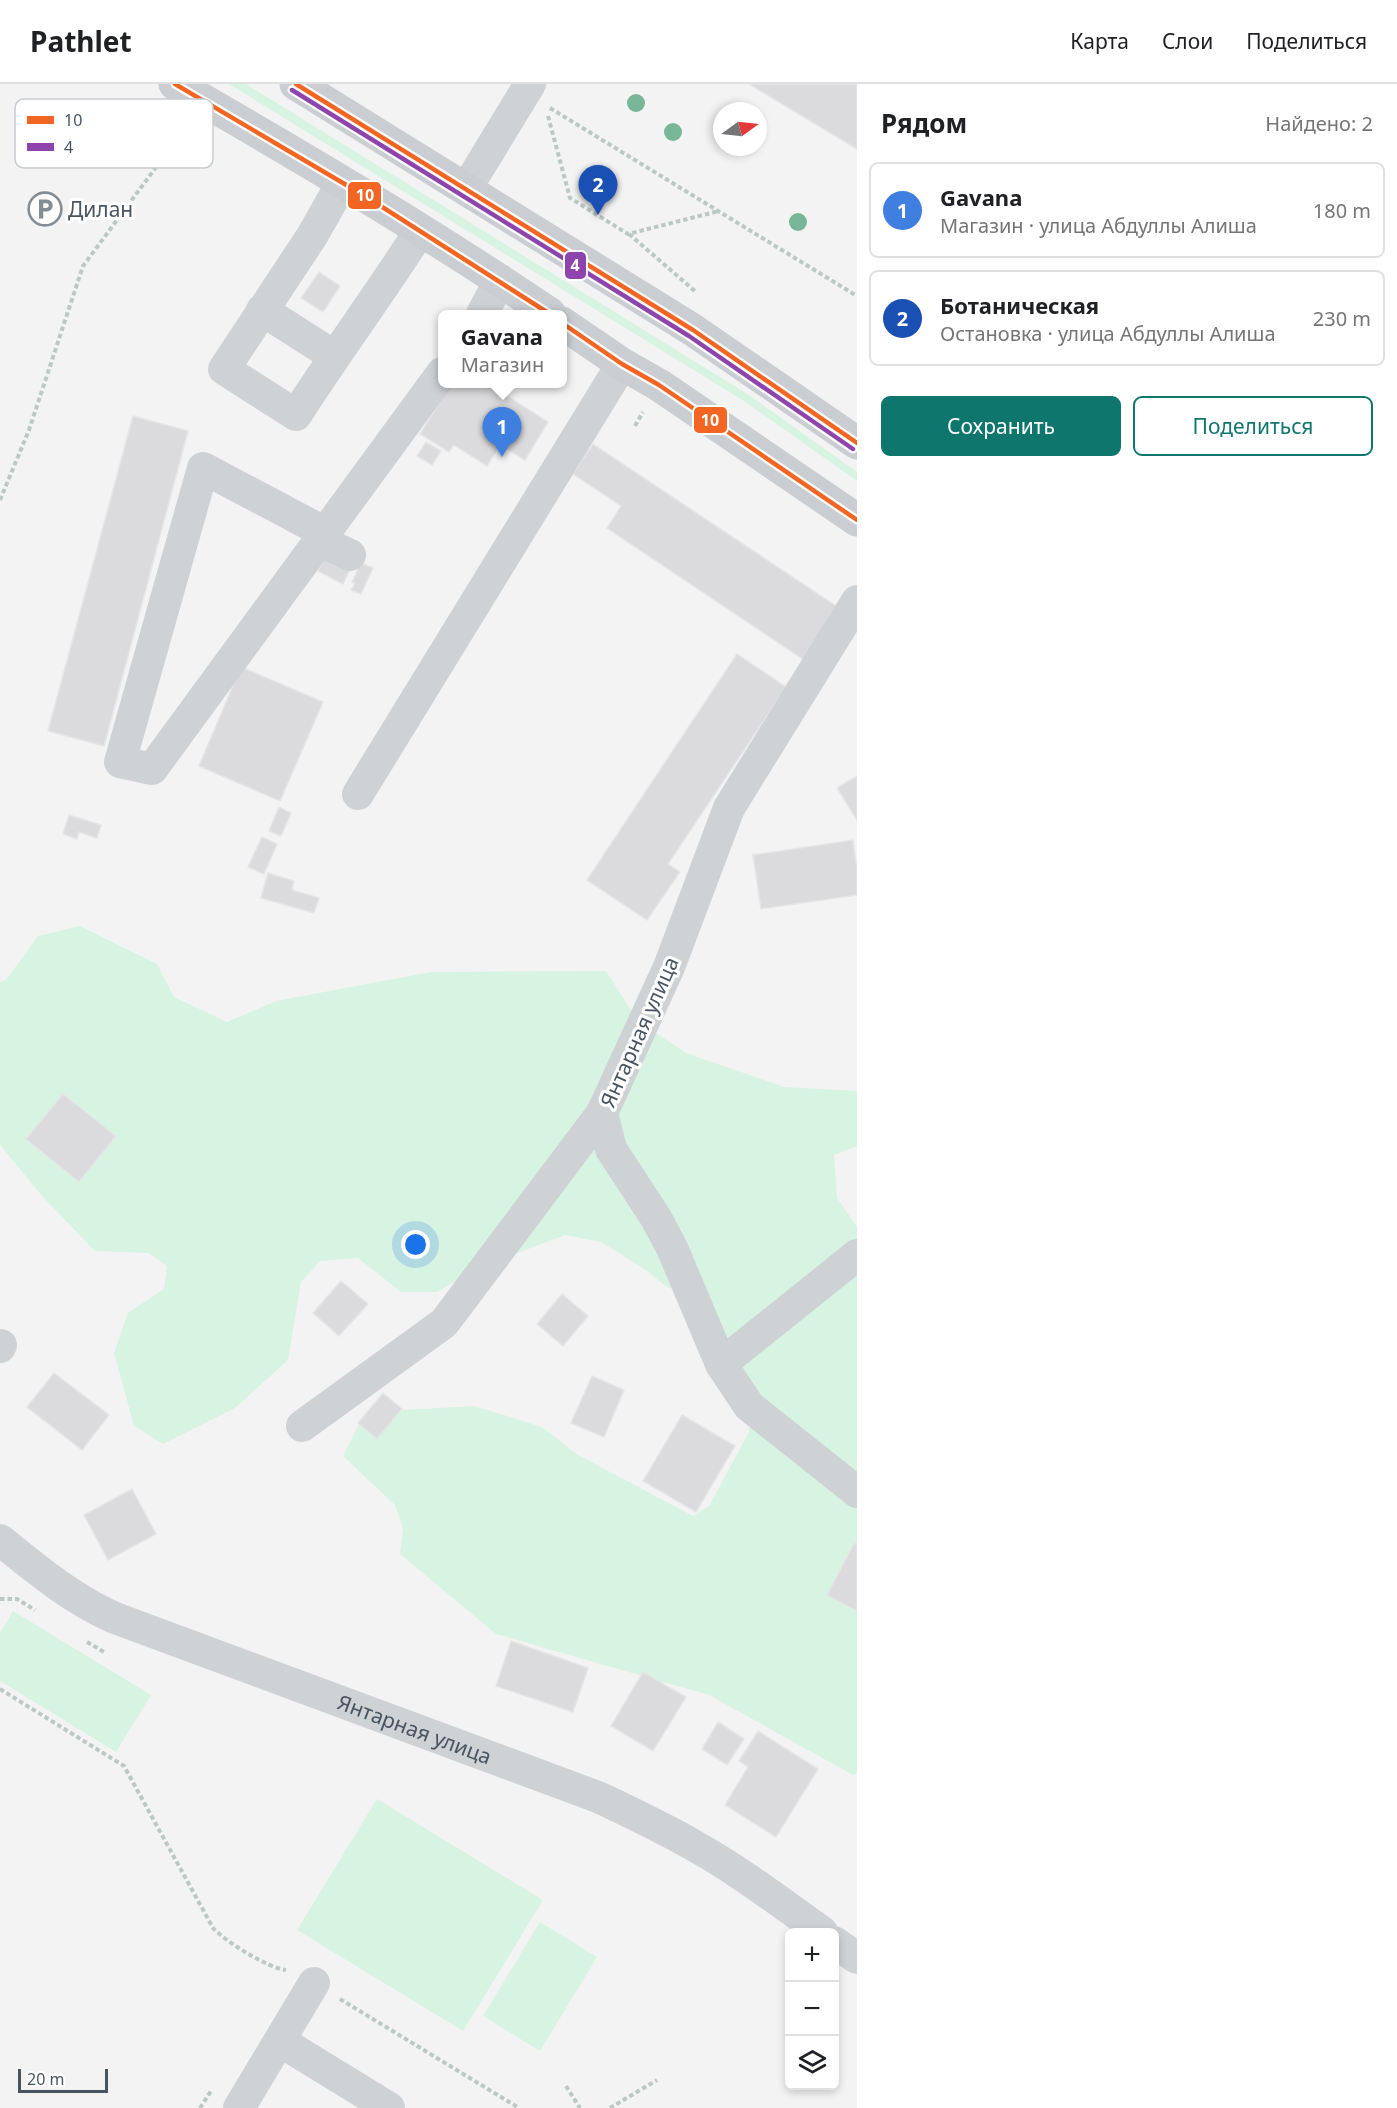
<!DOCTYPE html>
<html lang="ru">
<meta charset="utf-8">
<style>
body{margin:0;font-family:"Noto Sans",sans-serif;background:#f6f6f6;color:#202124}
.controls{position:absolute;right:18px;bottom:18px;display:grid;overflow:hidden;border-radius:9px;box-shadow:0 3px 9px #0003}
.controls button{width:54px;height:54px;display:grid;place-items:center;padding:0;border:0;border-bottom:2px solid #e0e0e0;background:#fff;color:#202124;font:30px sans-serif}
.compass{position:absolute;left:713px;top:18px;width:54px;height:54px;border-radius:50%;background:#fff;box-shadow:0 3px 9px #0003;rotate:75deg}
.scale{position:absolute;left:18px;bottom:15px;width:90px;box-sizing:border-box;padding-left:6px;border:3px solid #485561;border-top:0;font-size:16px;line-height:21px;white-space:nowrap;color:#485561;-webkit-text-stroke:4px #fff;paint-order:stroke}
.you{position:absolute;left:416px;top:1161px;width:21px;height:21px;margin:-15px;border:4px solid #fff;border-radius:50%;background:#1a73e8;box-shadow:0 0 0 9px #1a73e833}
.badge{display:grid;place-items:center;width:39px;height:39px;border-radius:50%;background:#0f766e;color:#fff;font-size:20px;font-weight:700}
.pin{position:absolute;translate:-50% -50px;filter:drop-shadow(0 2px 3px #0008)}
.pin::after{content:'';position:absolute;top:32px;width:21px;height:18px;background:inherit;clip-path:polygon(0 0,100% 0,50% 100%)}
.popup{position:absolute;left:438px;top:226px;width:129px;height:78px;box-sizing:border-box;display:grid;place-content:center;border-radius:9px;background:#fff;filter:drop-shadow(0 2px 4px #0005);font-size:20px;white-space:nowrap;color:#757577}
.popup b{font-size:22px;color:#202124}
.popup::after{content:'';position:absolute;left:50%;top:100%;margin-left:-12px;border:12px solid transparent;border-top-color:#fff}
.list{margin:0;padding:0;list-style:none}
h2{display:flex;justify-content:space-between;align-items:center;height:78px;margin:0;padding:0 24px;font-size:26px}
h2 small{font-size:20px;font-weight:400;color:#757577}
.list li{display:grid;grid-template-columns:39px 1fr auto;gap:18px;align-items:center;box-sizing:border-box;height:96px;margin:0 12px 12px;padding:0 12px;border:2px solid #e0e0e0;border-radius:9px}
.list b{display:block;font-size:22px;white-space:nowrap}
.list p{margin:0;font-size:20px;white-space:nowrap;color:#757577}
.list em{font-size:20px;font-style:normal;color:#757577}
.actions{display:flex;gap:12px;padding:18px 24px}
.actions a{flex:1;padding:14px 0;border:2px solid #0f766e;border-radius:9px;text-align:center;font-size:21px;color:#0f766e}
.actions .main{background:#0f766e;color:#fff}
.icon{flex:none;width:33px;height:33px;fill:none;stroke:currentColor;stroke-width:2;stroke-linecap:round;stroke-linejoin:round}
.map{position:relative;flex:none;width:857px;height:2024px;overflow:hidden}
header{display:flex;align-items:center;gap:36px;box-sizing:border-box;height:84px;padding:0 30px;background:#fff;border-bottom:2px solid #e0e0e0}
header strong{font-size:28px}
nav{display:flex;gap:33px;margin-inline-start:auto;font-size:21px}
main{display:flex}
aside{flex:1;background:#fff}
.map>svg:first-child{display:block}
.green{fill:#d7f3e2}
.building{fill:#dbdbdd;stroke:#e5e5e6;stroke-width:1.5}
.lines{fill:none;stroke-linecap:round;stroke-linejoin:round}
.path{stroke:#bcc8c4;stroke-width:4;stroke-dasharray:4.5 3;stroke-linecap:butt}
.minor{stroke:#cfd2d4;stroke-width:32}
.major{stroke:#caced2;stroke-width:33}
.bus-1-casing{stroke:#fff;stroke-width:9}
.bus-2-casing{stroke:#fff;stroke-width:9}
.bus-1{stroke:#f26522;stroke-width:4.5}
.bus-2{stroke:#8e44ad;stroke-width:4.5}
.tree{fill:#78b698}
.labels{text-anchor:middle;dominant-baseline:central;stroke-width:6;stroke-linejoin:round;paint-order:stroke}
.poi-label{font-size:21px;fill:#485561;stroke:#fff;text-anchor:start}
.street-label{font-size:21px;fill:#485561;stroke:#fff}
.key{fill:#fff;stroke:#c8ccd0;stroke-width:1.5}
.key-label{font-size:16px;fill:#485561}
.line-badge{stroke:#fff;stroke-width:2}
.badge-label{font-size:16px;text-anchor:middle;font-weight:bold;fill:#fff}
</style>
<header>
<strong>Pathlet</strong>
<nav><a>Карта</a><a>Слои</a><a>Поделиться</a></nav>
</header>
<main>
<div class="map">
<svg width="857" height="2024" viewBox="0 0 857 2024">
<rect width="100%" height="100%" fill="#f4f3f3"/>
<path class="green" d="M229 0H246L749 311 857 388V397L744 317Z
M80 842 157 880 174 913 227 938 276 917 431 888 606 887 638 937 686 969 784 1003 857 1007V1062L834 1071 837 1114 857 1143V1689L853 1691 709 1611 496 1550 400 1470 403 1444 395 1421 343 1372 360 1338 404 1326 474 1322 542 1343 578 1371 693 1432 709 1422 749 1348 754 1300 725 1264 704 1215 667 1203 643 1184 601 1158 565 1151 485 1181 437 1208H401L358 1174 320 1177 301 1198 288 1276 235 1324 163 1360 134 1342 114 1269 128 1229 164 1205 167 1182 149 1169 95 1167 43 1113 0 1061V898L6 896 38 852Z
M13 1527 151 1611 116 1668 0 1597V1549Z
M377 1715 543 1816 463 1947 297 1846Z
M540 1838 597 1873 540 1967 483 1932Z"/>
<path class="building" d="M749 0H857V65Z
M319 188 340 202 323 228 301 214Z
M451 300H510L504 310 548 338 525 376 500 361 487 382 454 361 449 368 420 350Z
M133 332 188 347 104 662 48 647Z
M426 358 441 367 432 381 417 372Z
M593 360 839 524 804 576 607 444 621 422 573 390Z
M325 472 350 485 343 500 318 487Z
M361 479 373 484 361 510 351 506 355 499 352 498Z
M737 570 786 603 668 780 680 788 647 836 587 796Z
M241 583 323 618 280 717 199 682Z
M857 692V736L837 704Z
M279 723 291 729 281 752 269 747Z
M69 731 101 741 97 754 79 748 77 755 63 750Z
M262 753 277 760 264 790 248 783Z
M853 756 857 786V811L761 825 753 771Z
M268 789 294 797 292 806 319 814 314 829 261 814Z
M63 1010 116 1052 79 1098 26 1055Z
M341 1197 368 1220 339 1252 313 1229Z
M562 1210 588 1232 563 1262 537 1240Z
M54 1289 109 1331 82 1366 27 1323Z
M592 1292 624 1306 604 1353 571 1339Z
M383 1309 402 1325 377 1355 358 1339Z
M682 1331 735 1362 696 1428 643 1397Z
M132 1405 156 1450 108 1476 84 1431Z
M854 1459 857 1461V1527L827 1511Z
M511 1557 588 1584 573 1628 496 1602Z
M643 1588 686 1613 653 1667 611 1642Z
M718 1638 744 1655 727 1681 702 1665Z
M758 1647 818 1685 776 1753 725 1721 748 1683 739 1677Z"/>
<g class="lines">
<path class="path" d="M550 24 857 212
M548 32 570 114 628 150 719 127
M629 150 696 208
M635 342 643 328
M0 416 29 346 83 182 168 67
M0 1515H17L35 1526
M87 1558 104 1568
M0 1605 124 1682 213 1844C226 1858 268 1884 286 1886
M340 1915 519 2024
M566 2002 580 2024
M200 2024 211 2007
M610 2024 657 1996"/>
<g class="minor">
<path d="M342 99 312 152 224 285 296 331C336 269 380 209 420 147"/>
<path d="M466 105 530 0"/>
<path d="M262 226 334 272"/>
<path d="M482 230 500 196"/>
<path d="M324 448 203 384 120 678 152 685 442 289"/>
<path d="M318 456 350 471"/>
<path d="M857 517 729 724 669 883 602 1029 611 1065 656 1134 672 1164 721 1280 749 1322 857 1408"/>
<path d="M358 710 622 280"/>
<path d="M0 1263 1 1261"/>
<path d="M721 1280 857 1171"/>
<path d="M302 1342 444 1239 602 1029"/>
<path id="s1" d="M0 1456C37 1486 72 1515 115 1534L598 1713C630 1728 662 1743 693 1761 738 1786 780 1818 822 1848"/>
<path d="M834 1858 857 1874"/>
<path d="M280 1957 389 2024"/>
<path d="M239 2024 314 1899"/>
</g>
<path class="major" d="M175 0C302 73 429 148 550 230
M296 0 693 246 857 359
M562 239 622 280 659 301 857 436"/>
<g class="bus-1-casing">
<path id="bus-1" d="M175 0 365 112 550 230
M296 0 693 246 857 359
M562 239 622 280 659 301 857 436"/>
</g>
<g class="bus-2-casing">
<path id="bus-2" d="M292 6 689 252 853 365"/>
</g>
<use href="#bus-1" class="bus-1"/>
<use href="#bus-2" class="bus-2"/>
</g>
<g class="tree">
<circle cx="636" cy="19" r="9"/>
<circle cx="673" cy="48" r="9"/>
<circle cx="798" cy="138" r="9"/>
</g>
<defs>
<g id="parking-ring" transform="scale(1.725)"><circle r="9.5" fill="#fff" stroke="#848c94" stroke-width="1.5"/><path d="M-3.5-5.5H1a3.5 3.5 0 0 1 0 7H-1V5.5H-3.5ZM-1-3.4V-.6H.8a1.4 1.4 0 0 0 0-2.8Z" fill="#848c94"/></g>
</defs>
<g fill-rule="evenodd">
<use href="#parking-ring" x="45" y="125"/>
</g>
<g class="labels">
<g class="poi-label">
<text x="68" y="125">Дилан</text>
</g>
<g class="street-label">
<text transform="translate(639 948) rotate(-66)">Янтарная улица</text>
<text stroke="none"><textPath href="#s1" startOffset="459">Янтарная улица</textPath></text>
</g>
</g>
<rect x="15" y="15" width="198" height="69" rx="9" class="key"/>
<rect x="27" y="32" width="27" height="8" fill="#f26522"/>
<rect x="27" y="59" width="27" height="8" fill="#8e44ad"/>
<g class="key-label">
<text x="64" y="42">10</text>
<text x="64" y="69">4</text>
</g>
<g class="line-badge">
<rect x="347" y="97" width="35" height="29" rx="6" fill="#f26522"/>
<rect x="564" y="167" width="23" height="29" rx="6" fill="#8e44ad"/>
<rect x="693" y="322" width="35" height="28" rx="6" fill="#f26522"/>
</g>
<g class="badge-label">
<text x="365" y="117">10</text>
<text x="575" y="187">4</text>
<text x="710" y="342">10</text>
</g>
</svg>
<div class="controls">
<button>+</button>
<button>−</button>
<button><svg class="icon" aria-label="layers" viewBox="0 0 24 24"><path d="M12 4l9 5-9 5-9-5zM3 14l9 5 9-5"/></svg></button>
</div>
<svg class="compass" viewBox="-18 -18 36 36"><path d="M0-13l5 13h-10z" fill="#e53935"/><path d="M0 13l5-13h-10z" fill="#757577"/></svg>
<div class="scale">20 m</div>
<div class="you"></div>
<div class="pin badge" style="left:502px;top:373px;background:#3f7fe0">1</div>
<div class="popup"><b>Gavana</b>Магазин</div>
<div class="pin badge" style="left:598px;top:131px;background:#1a4fb4">2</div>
</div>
<aside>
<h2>Рядом<small>Найдено: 2</small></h2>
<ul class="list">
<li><span class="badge" style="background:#3f7fe0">1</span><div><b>Gavana</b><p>Магазин · улица Абдуллы Алиша</p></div><em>180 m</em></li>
<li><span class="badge" style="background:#1a4fb4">2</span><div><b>Ботаническая</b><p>Остановка · улица Абдуллы Алиша</p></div><em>230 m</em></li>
</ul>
<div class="actions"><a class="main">Сохранить</a><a>Поделиться</a></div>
</aside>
</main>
